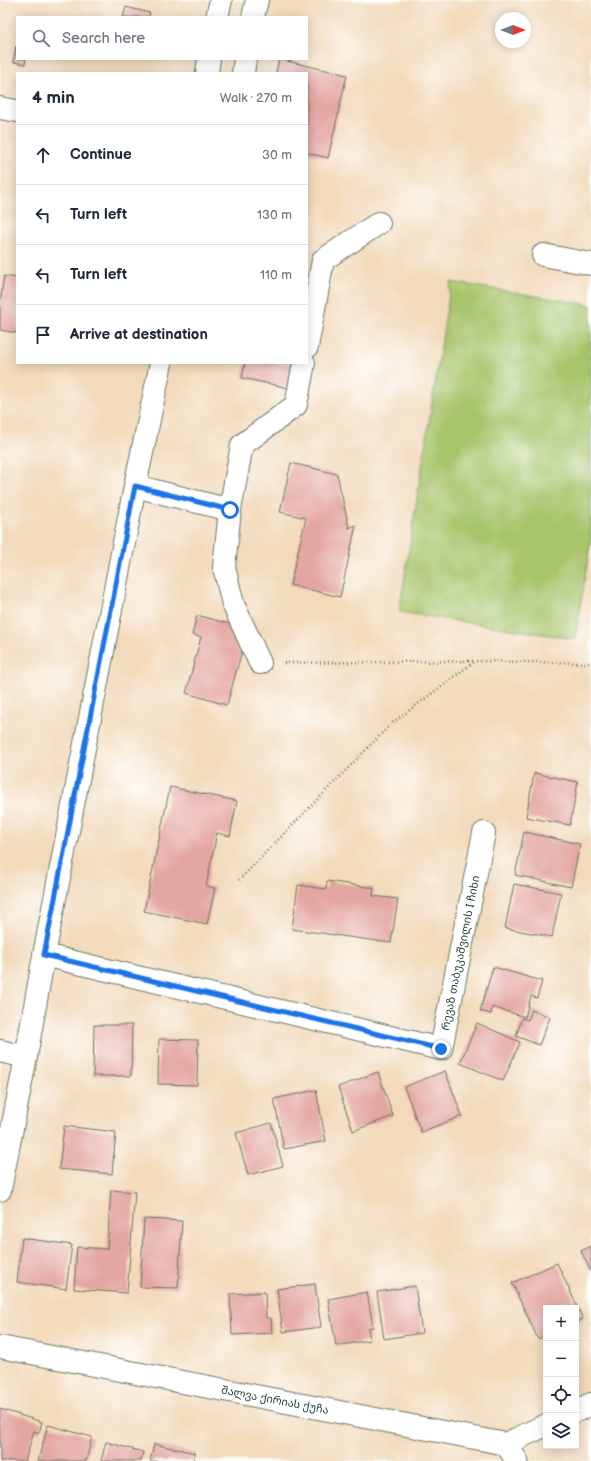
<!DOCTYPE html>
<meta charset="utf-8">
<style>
body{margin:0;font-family:"Balsamiq Sans","Noto Sans Georgian",sans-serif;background:#f2f2f3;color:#1f2937}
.controls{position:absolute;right:12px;bottom:12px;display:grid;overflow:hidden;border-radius:0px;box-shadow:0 2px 10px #0003}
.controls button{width:36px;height:36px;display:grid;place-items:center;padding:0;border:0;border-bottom:1px solid #e0e1e3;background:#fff;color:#1f2937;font:20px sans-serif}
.compass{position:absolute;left:495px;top:12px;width:36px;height:36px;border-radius:50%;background:#fff;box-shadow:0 2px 10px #0003;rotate:90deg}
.stop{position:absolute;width:12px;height:12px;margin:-9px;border:3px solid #1a73e8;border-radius:50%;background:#fff}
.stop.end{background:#1a73e8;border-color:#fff;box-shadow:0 1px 4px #0008}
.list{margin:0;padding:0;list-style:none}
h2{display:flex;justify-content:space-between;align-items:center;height:52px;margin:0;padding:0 16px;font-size:17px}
h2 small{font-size:13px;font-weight:400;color:#747a83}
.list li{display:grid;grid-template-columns:26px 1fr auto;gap:12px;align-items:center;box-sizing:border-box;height:60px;padding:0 16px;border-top:1px solid #e0e1e3}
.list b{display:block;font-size:15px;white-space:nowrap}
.list em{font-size:13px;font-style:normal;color:#747a83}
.icon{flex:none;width:22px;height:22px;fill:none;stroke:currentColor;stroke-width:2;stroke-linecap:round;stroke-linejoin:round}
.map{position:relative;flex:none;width:591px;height:1461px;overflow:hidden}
.search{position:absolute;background:#fff;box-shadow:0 2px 10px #0003;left:16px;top:16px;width:292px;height:44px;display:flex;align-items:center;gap:10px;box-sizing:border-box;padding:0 14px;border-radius:0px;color:#747a83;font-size:15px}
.panel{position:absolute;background:#fff;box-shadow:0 2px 10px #0003;left:16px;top:72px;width:292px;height:292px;border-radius:0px}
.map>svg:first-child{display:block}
.green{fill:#a7c46b;stroke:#638050}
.building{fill:#e4a6a1}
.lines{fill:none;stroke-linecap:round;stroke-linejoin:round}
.minor-casing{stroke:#697463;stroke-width:24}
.path{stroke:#697463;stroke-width:2.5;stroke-dasharray:1 3;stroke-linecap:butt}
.minor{stroke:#fff;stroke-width:22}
.route{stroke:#1a73e8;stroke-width:5}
.labels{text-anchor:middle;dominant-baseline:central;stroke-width:3.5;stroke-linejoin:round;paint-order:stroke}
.street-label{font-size:11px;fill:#1f3d34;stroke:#fff}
</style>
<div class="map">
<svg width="591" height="1461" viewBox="0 0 591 1461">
<rect width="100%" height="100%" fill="#fff"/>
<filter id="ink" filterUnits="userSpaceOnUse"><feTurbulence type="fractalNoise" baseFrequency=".025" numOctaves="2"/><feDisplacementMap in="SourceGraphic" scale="8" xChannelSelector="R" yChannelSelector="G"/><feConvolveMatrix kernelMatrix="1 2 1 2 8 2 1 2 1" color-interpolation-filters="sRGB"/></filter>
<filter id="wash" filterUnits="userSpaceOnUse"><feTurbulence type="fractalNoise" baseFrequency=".012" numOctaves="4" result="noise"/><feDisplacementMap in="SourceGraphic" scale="16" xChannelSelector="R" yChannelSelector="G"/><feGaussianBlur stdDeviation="0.9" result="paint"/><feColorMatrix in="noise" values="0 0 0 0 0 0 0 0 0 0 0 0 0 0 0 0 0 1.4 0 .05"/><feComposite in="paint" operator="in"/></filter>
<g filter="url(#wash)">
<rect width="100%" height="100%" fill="#f2daba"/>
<path class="green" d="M451 282 591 305V540L575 639 399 612Z"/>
<g id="blocks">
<path class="building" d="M126 7 150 13 149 17H123Z
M16 46 17 59H26L25 64 13 62Z
M279 59 347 75 328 158 307 153V73H276Z
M4 276 17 278V333L0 330V303Z
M245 363H295L289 388 242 378Z
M291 463 337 474 349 528 356 525 340 597 290 585 306 518 280 512Z
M197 615 248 629 227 705 186 693 201 637 192 635Z
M534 773 578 782 570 825 526 817Z
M170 787 237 801 230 836 217 833 206 886 215 888 207 924 144 911Z
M524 832 580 844 571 887 515 875Z
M327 881 374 888 373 896 398 899 391 943 292 929 298 885 326 889Z
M514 884 561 893 552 937 505 928Z
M493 967 542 981 537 998 531 996 525 1017 492 1007 491 1014 480 1011Z
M532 1010 550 1017 539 1045 516 1036 522 1018 528 1020Z
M477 1023 520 1042 503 1081 460 1063Z
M94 1025H132L131 1076H93Z
M159 1039 198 1040 197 1085 158 1084Z
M445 1071 462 1116 421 1132 404 1087Z
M378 1072 393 1116 353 1131 338 1087Z
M316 1090 326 1141 284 1149 274 1099Z
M271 1123 283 1166 248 1175 236 1133Z
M64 1126 116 1132 112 1174 59 1169Z
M111 1190 135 1192 127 1293 74 1289 77 1247 107 1249Z
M144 1219 182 1221 178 1288 140 1287Z
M22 1238 72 1245 66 1289 17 1282Z
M591 1246V1272L581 1251Z
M557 1263 583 1319 576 1322V1308H546V1336L538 1339 512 1283Z
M315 1284 321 1327 283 1332 277 1289Z
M415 1286 422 1333 384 1339 377 1292Z
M265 1292 266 1318H271L272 1333 232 1335 230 1294Z
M367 1292 373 1327 368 1328 370 1340 336 1346 328 1299Z
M0 1409 42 1422 39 1433 34 1431 25 1461H0Z
M48 1425 92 1437 86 1461H38Z
M106 1442 143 1452 141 1461H101Z
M154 1444 195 1453 193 1461H150Z"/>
</g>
</g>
<g filter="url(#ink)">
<use href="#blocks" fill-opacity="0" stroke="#697463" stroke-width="1"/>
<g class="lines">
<g class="minor-casing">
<g id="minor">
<path d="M217 17 221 0"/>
<path d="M253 17 257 0"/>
<path d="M207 73 209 59"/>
<path d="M243 73 245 59"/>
<path d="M0 108 17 111"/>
<path d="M543 255 591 264"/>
<path d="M307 347 323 260 379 223"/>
<path d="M135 486 230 510"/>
<path d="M260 663 233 604 224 567 230 510 242 445 296 405 304 363"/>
<path id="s1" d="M44 955 441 1049 484 833"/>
<path d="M0 1051 26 1057"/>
<path d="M0 1190 26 1057 44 955 135 486 161 363"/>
<path id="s2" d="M0 1347 506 1444 546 1425"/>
<path d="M576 1411 591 1404"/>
<path d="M506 1444 517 1461"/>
</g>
</g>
<path class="path" d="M284 663 475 661
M239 880 391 724 475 661 591 663"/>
<use href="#minor" class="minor"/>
</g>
</g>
<g class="lines" filter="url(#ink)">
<path class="route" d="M230 510 135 486 44 955 441 1049"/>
</g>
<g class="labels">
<g class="street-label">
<text stroke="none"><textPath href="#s1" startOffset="506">რევაზ თაბუკაშვილის I ჩიხი</textPath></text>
<text stroke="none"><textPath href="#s2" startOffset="280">შალვა ქირიას ქუჩა</textPath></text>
</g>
</g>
</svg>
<div class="controls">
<button>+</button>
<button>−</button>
<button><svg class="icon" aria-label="locate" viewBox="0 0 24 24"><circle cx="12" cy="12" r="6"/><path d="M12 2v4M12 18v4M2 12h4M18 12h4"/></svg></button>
<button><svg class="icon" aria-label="layers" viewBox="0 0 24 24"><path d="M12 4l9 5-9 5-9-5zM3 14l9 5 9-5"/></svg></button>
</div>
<svg class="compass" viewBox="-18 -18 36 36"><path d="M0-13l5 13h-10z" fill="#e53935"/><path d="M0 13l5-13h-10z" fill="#747a83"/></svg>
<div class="stop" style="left:230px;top:510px"></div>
<div class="stop end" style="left:441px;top:1049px"></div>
<div class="search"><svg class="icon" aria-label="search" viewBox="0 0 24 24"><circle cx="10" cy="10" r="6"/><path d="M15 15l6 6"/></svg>Search here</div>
<section class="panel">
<h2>4 min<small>Walk · 270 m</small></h2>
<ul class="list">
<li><svg class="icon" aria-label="ahead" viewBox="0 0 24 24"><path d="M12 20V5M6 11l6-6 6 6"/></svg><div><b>Continue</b></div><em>30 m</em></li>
<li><svg class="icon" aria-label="left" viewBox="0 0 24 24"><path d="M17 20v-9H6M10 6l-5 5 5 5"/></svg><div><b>Turn left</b></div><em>130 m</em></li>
<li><svg class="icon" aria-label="left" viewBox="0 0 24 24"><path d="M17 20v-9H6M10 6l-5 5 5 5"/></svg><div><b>Turn left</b></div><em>110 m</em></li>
<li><svg class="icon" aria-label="arrive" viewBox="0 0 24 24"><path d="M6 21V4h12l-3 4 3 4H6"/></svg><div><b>Arrive at destination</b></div></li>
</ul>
</section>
</div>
